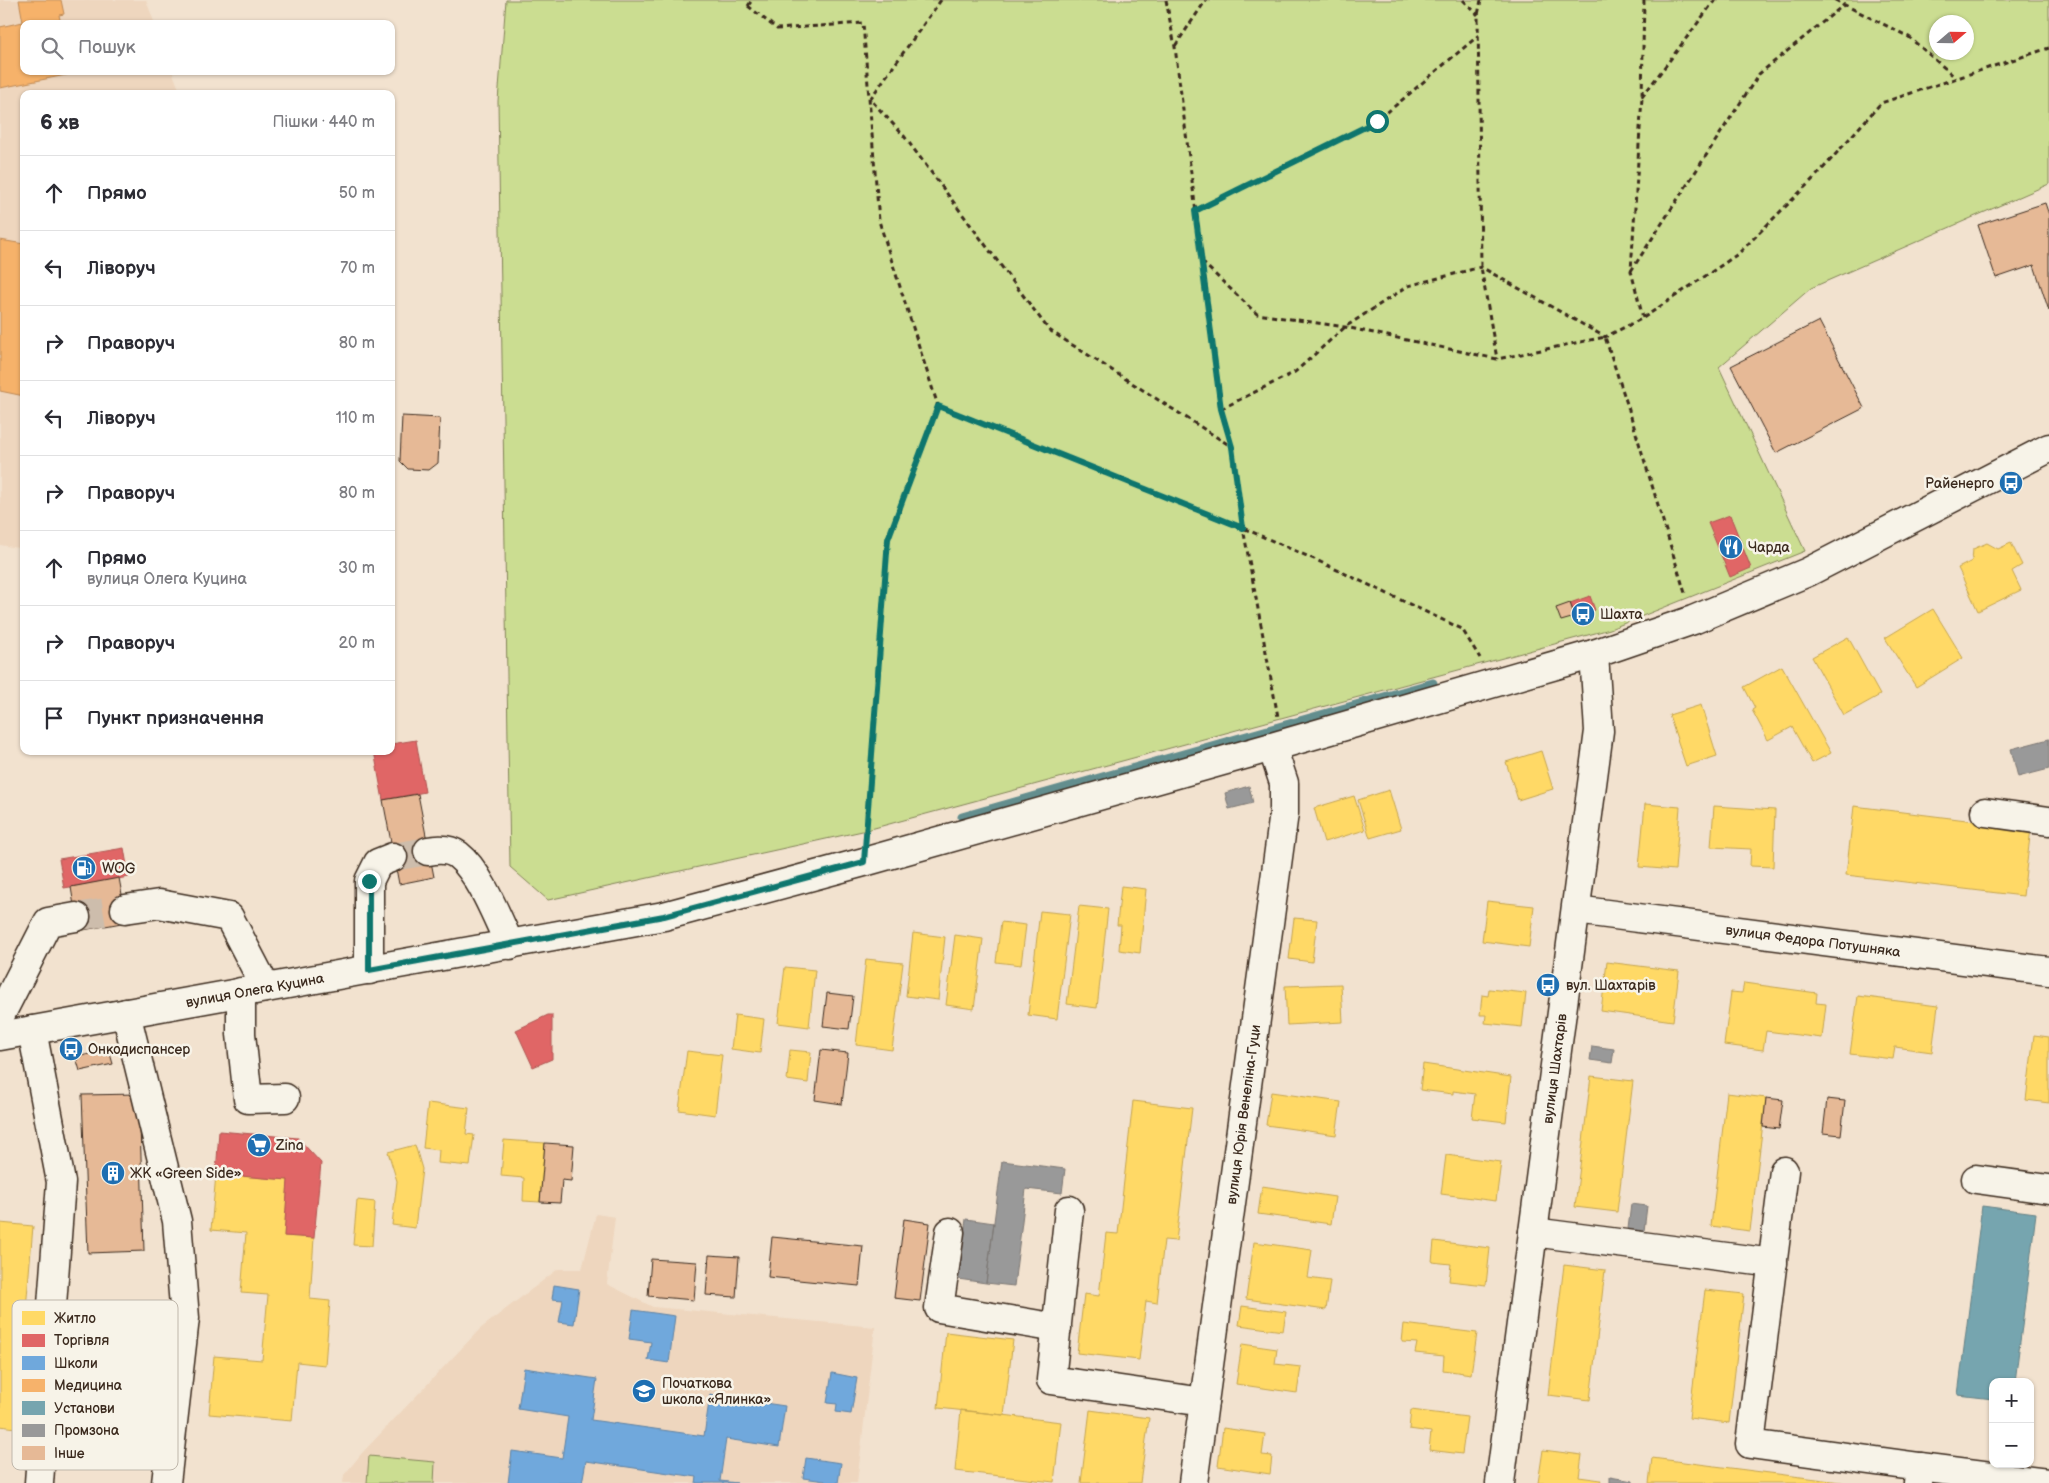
<!DOCTYPE html>
<html lang="uk">
<meta charset="utf-8">
<style>
body{margin:0;font-family:"Balsamiq Sans",sans-serif;background:#f7f7f7;color:#2b2b33}
.controls{position:absolute;right:15px;bottom:15px;display:grid;overflow:hidden;border-radius:10px;box-shadow:0 1px 4px #0004}
.controls button{width:45px;height:45px;display:grid;place-items:center;padding:0;border:0;border-bottom:1px solid #e1e1e2;background:#fff;color:#2b2b33;font:25px sans-serif}
.compass{position:absolute;left:1929px;top:15px;width:45px;height:45px;border-radius:50%;background:#fff;box-shadow:0 1px 4px #0004;rotate:70deg}
.stop{position:absolute;width:15px;height:15px;margin:-11px;border:4px solid #0f766e;border-radius:50%;background:#fff}
.stop.end{background:#0f766e;border-color:#fff;box-shadow:0 1px 5px #0008}
.list{margin:0;padding:0;list-style:none}
h2{display:flex;justify-content:space-between;align-items:center;height:65px;margin:0;padding:0 20px;font-size:21px}
h2 small{font-size:16px;font-weight:400;color:#7c7c81}
.list li{display:grid;grid-template-columns:32px 1fr auto;gap:15px;align-items:center;box-sizing:border-box;height:75px;padding:0 20px;border-top:1px solid #e1e1e2}
.list b{display:block;font-size:19px;white-space:nowrap}
.list p{margin:0;font-size:16px;white-space:nowrap;color:#7c7c81}
.list em{font-size:16px;font-style:normal;color:#7c7c81}
.icon{flex:none;width:28px;height:28px;fill:none;stroke:currentColor;stroke-width:2;stroke-linecap:round;stroke-linejoin:round}
.map{position:relative;flex:none;width:2049px;height:1483px;overflow:hidden}
.search{position:absolute;background:#fff;box-shadow:0 1px 4px #0004;left:20px;top:20px;width:375px;height:55px;display:flex;align-items:center;gap:12px;box-sizing:border-box;padding:0 18px;border-radius:10px;color:#7c7c81;font-size:19px}
.panel{position:absolute;background:#fff;box-shadow:0 1px 4px #0004;left:20px;top:90px;width:375px;height:665px;border-radius:10px}
.map>svg:first-child{display:block}
.built{fill:#eed6be}
.green{fill:#cbdd91;stroke:#838458;fill-rule:evenodd}
.homes{fill:#ffd966;stroke:#c4a450}
.shops{fill:#e06666;stroke:#ae5450}
.schools{fill:#6fa8dc;stroke:#5f82a3}
.health{fill:#f6b26b;stroke:#be8954}
.public{fill:#76a5af;stroke:#648084}
.industry{fill:#999;stroke:#7d7874}
.lines{fill:none;stroke-linecap:round;stroke-linejoin:round}
.stream{stroke:#648e8e;stroke-width:9}
.building{fill:#e6b996;stroke:#3b2a1e}
.minor-tunnel{stroke:#cdbdac;stroke-width:28;stroke-dasharray:28 14;stroke-linecap:butt}
.minor-casing{stroke:#3b2a1e;stroke-width:31}
.path{stroke:#3b2a1e;stroke-width:3;stroke-dasharray:5 4;stroke-linecap:butt}
.minor{stroke:#f7f3e8;stroke-width:28}
.route{stroke:#0f766e;stroke-width:6}
.labels{text-anchor:middle;dominant-baseline:central;stroke-width:5;stroke-linejoin:round;paint-order:stroke}
.poi-label{font-size:14px;fill:#3b2a1e;stroke:#f7f3e8;text-anchor:start}
.street-label{font-size:14px;fill:#3b2a1e;stroke:#f7f3e8}
.key{fill:#f7f3e8;stroke:#bfb7ab;stroke-width:1}
.key-label{font-size:14px;fill:#3b2a1e}
</style>
<div class="map">
<svg width="2049" height="1483" viewBox="0 0 2049 1483">
<rect width="100%" height="100%" fill="#f2e2cf"/>
<filter id="ink" filterUnits="userSpaceOnUse"><feTurbulence type="fractalNoise" baseFrequency=".02" numOctaves="2"/><feDisplacementMap in="SourceGraphic" scale="10" xChannelSelector="R" yChannelSelector="G"/><feConvolveMatrix kernelMatrix="1 2 1 2 8 2 1 2 1" color-interpolation-filters="sRGB"/></filter>
<g filter="url(#ink)">
<path class="built" d="M0 0H146L155 24H24V71H172L181 94H24V549L0 545Z
M596 1214 615 1217 607 1284 653 1307 875 1327 857 1483H343L344 1475 362 1453 480 1329 558 1269H582Z"/>
<path class="green" d="M506 0H2049V184L1811 288 1719 367 1805 551 1610 629 867 830 548 900 510 867 498 101ZM1936 22H1966V52H1936Z
M369 1456 435 1462 434 1483H367Z"/>
<path class="homes" d="M1987 543 1998 549 2011 543 2022 565 2012 571 2021 590 1978 611 1958 568 1972 561 1973 549Z
M1933 609 1963 658 1916 687 1885 638Z
M1848 637 1880 695 1844 715 1812 657Z
M1782 666 1831 753 1812 763 1792 727 1768 740 1752 710 1755 708 1744 687Z
M1701 705 1717 756 1686 766 1669 715Z
M1541 751 1553 789 1518 800 1506 762Z
M1389 790 1401 829 1370 838 1358 800Z
M1354 796 1365 830 1324 842 1314 808Z
M1645 804 1680 807 1675 870 1639 867Z
M1714 806 1775 810 1773 867 1750 866 1751 849 1711 847Z
M1854 806 2031 828 2023 896 1846 875Z
M1121 886 1146 889 1140 953 1119 950 1121 925H1117Z
M1487 901 1534 906 1529 947 1482 941Z
M1079 906 1108 909 1097 1008 1067 1004Z
M1040 911 1070 914 1057 1019 1028 1015Z
M1294 918 1317 920 1312 962 1289 959Z
M1001 922 1026 925 1021 965 996 962Z
M913 933 945 937 938 1000 906 996Z
M955 935 983 939 974 1009 946 1005Z
M866 959 903 963 892 1050 856 1045Z
M1607 962 1679 971 1673 1021 1601 1011Z
M785 967 815 970 809 1027 778 1023Z
M1744 983 1817 993 1816 1003 1826 1004 1822 1038 1766 1031 1763 1050 1724 1045 1731 992 1742 993Z
M1341 984 1343 1022 1287 1025 1285 986Z
M1489 989 1526 993 1522 1027 1485 1023 1486 1015H1480L1482 995 1488 996Z
M1858 996 1938 1006 1932 1052 1895 1047 1893 1059 1850 1054Z
M735 1015 764 1019 760 1053 731 1049Z
M2034 1035 2049 1037V1103L2026 1100Z
M790 1050 811 1052 808 1083 787 1080Z
M687 1051 722 1055 715 1115 679 1110Z
M1423 1064 1511 1077 1506 1122 1472 1118 1475 1094 1453 1091V1094L1420 1090Z
M1591 1076 1633 1081 1617 1212 1575 1207Z
M1271 1092 1341 1102 1336 1135 1266 1125Z
M1727 1093 1766 1098 1750 1231 1711 1226Z
M1133 1101 1192 1108 1176 1241 1164 1240 1157 1303 1146 1301 1139 1360 1077 1353 1084 1294 1099 1296 1106 1233 1118 1234Z
M428 1103 469 1108 466 1134 474 1135 470 1166 438 1163 439 1150 423 1148Z
M504 1140 545 1143 540 1202 523 1201 524 1178 501 1176Z
M415 1145 422 1169 415 1228 392 1225 397 1181 388 1152Z
M1446 1155 1501 1162 1496 1201 1441 1194Z
M216 1174 288 1180 284 1236 314 1238 310 1299 330 1301 325 1365 297 1362 292 1421 209 1414 214 1356 262 1360 268 1295 241 1293 246 1233 211 1230Z
M1262 1186 1335 1197 1331 1224 1258 1214Z
M357 1200 375 1202 372 1246 353 1245Z
M0 1223 33 1226 16 1428 0 1426Z
M1434 1241 1490 1248 1486 1285 1449 1281 1451 1264 1432 1262Z
M1254 1242 1312 1250 1308 1278 1330 1281 1326 1310 1246 1299Z
M1564 1265 1605 1270 1590 1400 1548 1395Z
M1705 1290 1744 1294 1729 1423 1689 1418Z
M1242 1306 1286 1312 1283 1331 1239 1325Z
M1404 1324 1477 1333 1471 1374 1443 1370 1444 1356 1415 1353 1417 1343 1402 1342Z
M946 1332 1013 1340 1004 1415 938 1408Z
M1242 1344 1277 1349 1275 1364 1301 1367 1297 1393 1236 1384Z
M961 1410 1061 1422 1054 1482 955 1471Z
M1090 1410 1149 1418 1140 1483H1081Z
M1411 1410 1467 1417 1462 1454 1429 1450 1431 1432 1409 1429Z
M1223 1428 1265 1434 1262 1455 1272 1456 1270 1474 1218 1466Z
M1543 1450 1582 1455 1579 1477 1601 1480 1600 1483H1538Z
M1652 1458 1848 1483H1649Z"/>
<path class="shops" d="M1730 515 1751 568 1730 577 1708 523Z
M1590 596 1595 610 1575 617 1570 603Z
M416 740 425 792 383 800 374 751H391V744Z
M124 848 129 877 64 888 59 859Z
M548 1015H552V1059L533 1067 516 1030Z
M219 1131 298 1138 321 1163 314 1238 284 1236 288 1180 216 1174Z"/>
<path class="schools" d="M554 1285 579 1289 574 1324 559 1322 563 1300 552 1299Z
M633 1310 675 1316 669 1363 648 1360 651 1342 629 1339Z
M524 1368 597 1379 591 1420 704 1436 710 1395 785 1406 779 1447 726 1439 720 1481 737 1483H696L697 1477 586 1461 582 1483H508L512 1451 562 1458 568 1417 518 1409Z
M832 1373 857 1378 851 1414 836 1412 837 1404 827 1403Z
M806 1458 841 1463 838 1483H825V1481L803 1478Z"/>
<path class="health" d="M19 0H61L64 14 59 15 61 24H24V71H70L71 74 0 88V27L23 22Z
M0 240 24 244V396L0 391Z"/>
<path class="public" d="M1982 1206 2036 1213 2015 1382H1993V1399L1958 1395Z"/>
<path class="industry" d="M2049 739V769L2018 777 2011 749Z
M1249 786 1253 803 1229 809 1225 793Z
M1592 1046 1614 1049 1612 1063 1590 1060Z
M1002 1161 1065 1169 1062 1193 1026 1189 1014 1286 986 1283Z
M1631 1204 1647 1206 1644 1231 1628 1229Z
M966 1219 994 1223 986 1283 958 1279Z
M1610 1477 1633 1481V1483H1610Z"/>
<g class="lines">
<path class="stream" d="M962 817 1433 683"/>
</g>
<path class="building" d="M2045 203 2049 215V311L2034 265 1996 278 1978 225Z
M1819 321 1864 408 1776 453 1731 366Z
M402 416 440 418 438 463 429 470 408 469 400 461Z
M1570 603 1575 617 1561 621 1556 608Z
M418 794 434 877 399 884 383 800Z
M119 878 127 922 78 931 71 887Z
M827 993 853 996 849 1029 823 1026Z
M109 1050 113 1064 80 1071 76 1057Z
M821 1050 848 1053 842 1104 815 1100Z
M139 1094 144 1251 88 1253 82 1095Z
M1766 1098 1783 1100 1779 1129 1763 1127Z
M1827 1099 1845 1101 1841 1135 1823 1133Z
M545 1143 574 1145 571 1181 562 1180 560 1203 540 1202Z
M904 1219 930 1223 920 1301 894 1298Z
M772 1237 863 1246 859 1286 768 1277Z
M709 1255 739 1257 736 1297 706 1295Z
M651 1259 697 1262 694 1300 648 1296Z"/>
<g class="lines">
<path class="minor-tunnel" d="M393 857 428 851
M76 917 125 909"/>
<g class="minor-casing">
<g id="minor">
<path d="M1985 812 2049 821"/>
<path d="M428 851C438 849 450 849 458 855 480 872 498 920 510 945"/>
<path d="M125 909 159 904 229 917 266 988"/>
<path id="s1" d="M1576 910 2049 971"/>
<path d="M369 970V881L378 863 393 857"/>
<path d="M241 992V1034L248 1099 285 1098"/>
<path d="M126 1013 177 1221 185 1318 166 1483"/>
<path d="M0 1016 48 922 76 917"/>
<path d="M32 1030 61 1182 39 1483"/>
<path id="s2" d="M0 1036 664 916 864 862 1272 747 1594 654 1693 620 1808 572 2049 448"/>
<path d="M1784 1171 1750 1444 1920 1467 1918 1483"/>
<path d="M1976 1179 2049 1189"/>
<path d="M1069 1210 1051 1380 1204 1402"/>
<path d="M950 1232 939 1308 1057 1328"/>
<path d="M1533 1232 1773 1263"/>
<path d="M1920 1467 2047 1483"/>
<path id="s3" d="M1193 1483 1284 813V783L1272 747"/>
<path id="s4" d="M1500 1483 1599 731 1594 654"/>
</g>
</g>
<path class="path" d="M941 0 870 99 904 136 1049 330 1232 447
M1166 0 1175 47 1221 409 1232 447 1243 528 1278 717
M1463 0 1478 15
M1481 0 1478 15 1481 267 1497 359
M1835 0 1909 37 1956 78
M748 6 777 29 863 23 879 221 938 406 1243 528 1314 559 1462 629 1480 658
M748 6 752 0
M1175 46 1206 0
M1642 97 1715 0
M1195 211 1377 121 1479 35
M1202 262 1257 314 1345 327 1497 359 1605 337 1628 407 1685 593
M1631 271 1759 74 1845 4
M1643 318 1631 271 1642 97 1644 0
M1221 409 1295 372 1345 327 1408 286 1481 267 1605 337 1643 318 1738 254 1818 174 1881 103 2049 48
M866 833 888 539 938 406"/>
<use href="#minor" class="minor"/>
</g>
</g>
<g class="lines" filter="url(#ink)">
<path class="route" d="M369 881V970L664 916 864 862 888 539 938 406 1243 528 1232 447 1221 409 1195 211 1377 121"/>
</g>
<defs>
<g id="bus-disc" transform="scale(1.25)"><circle r="9.5" fill="#1f6fb2" stroke="#f7f3e8"/><path d="M-5-6H5V4H4V6H2V4H-2V6H-4V4H-5ZM-3.5-4V0h7V-4ZM-3.5 1.2v1.5H-2V1.2ZM2 1.2v1.5H3.5V1.2Z" fill="#fff"/></g>
<g id="restaurant-disc" transform="scale(1.25)"><circle r="9.5" fill="#1f6fb2" stroke="#f7f3e8"/><path d="M-5-6h1v4h1v-4h1v4h1v-4h1v5L-1.5 .5V6h-2V.5L-5-1ZM5-6V6H3V1.5H1.5Q1.5-4 5-6Z" fill="#fff"/></g>
<g id="fuel-disc" transform="scale(1.25)"><circle r="9.5" fill="#1f6fb2" stroke="#f7f3e8"/><path d="M-5.5-6h7V0h2V4h1.3V-2.5L3-4.5l.8-.8L6-3V5H2.5V1h-1V6h-7ZM-4.2-4.7v3.2H.2V-4.7Z" fill="#fff"/></g>
<g id="supermarket-disc" transform="scale(1.25)"><circle r="9.5" fill="#1f6fb2" stroke="#f7f3e8"/><path d="M-6-5.5h2.5l.6 2H6L4.5 2H-2.5L-4.4-4H-6ZM-1.5 3.2a1.3 1.3 0 1 0 .1 0ZM3 3.2a1.3 1.3 0 1 0 .1 0Z" fill="#fff"/></g>
<g id="building-disc" transform="scale(1.25)"><circle r="9.5" fill="#1f6fb2" stroke="#f7f3e8"/><path d="M-4-6H4V6H1V3H-1V6H-4ZM-2.5-4.3h1.7v1.8h-1.7ZM.8-4.3h1.7v1.8H.8ZM-2.5-1h1.7V.8h-1.7ZM.8-1h1.7V.8H.8Z" fill="#fff"/></g>
<g id="school-disc" transform="scale(1.25)"><circle r="9.5" fill="#1f6fb2" stroke="#f7f3e8"/><path d="M0-5L7-2L0 1L-7-2ZM-4 1L0 2.5L4 1V4Q0 6-4 4Z" fill="#fff"/></g>
</defs>
<g fill-rule="evenodd">
<use href="#bus-disc" x="2011" y="483"/>
<use href="#restaurant-disc" x="1731" y="547"/>
<use href="#bus-disc" x="1583" y="614"/>
<use href="#fuel-disc" x="84" y="868"/>
<use href="#bus-disc" x="1548" y="985"/>
<use href="#bus-disc" x="71" y="1049"/>
<use href="#supermarket-disc" x="259" y="1145"/>
<use href="#building-disc" x="113" y="1173"/>
<use href="#school-disc" x="644" y="1391"/>
</g>
<g class="labels">
<g class="poi-label">
<text x="1994" y="483" text-anchor="end">Райенерго</text>
<text x="1748" y="547">Чарда</text>
<text x="1600" y="614">Шахта</text>
<text x="102" y="868">WOG</text>
<text x="1566" y="985">вул. Шахтарів</text>
<text x="88" y="1049">Онкодиспансер</text>
<text x="276" y="1145">Zina</text>
<text x="130" y="1173">ЖК «Green Side»</text>
<text x="662" y="1383">Початкова<tspan x="662" dy="16">школа «Ялинка»</tspan></text>
</g>
<g class="street-label">
<text stroke="none"><textPath href="#s1" startOffset="239">вулиця Федора Потушняка</textPath></text>
<text stroke="none"><textPath href="#s2" startOffset="259">вулиця Олега Куцина</textPath></text>
<text stroke="none"><textPath href="#s4" startOffset="418">вулиця Шахтарів</textPath></text>
<text stroke="none"><textPath href="#s3" startOffset="372">вулиця Юрія Венеліна-Гуци</textPath></text>
</g>
</g>
<rect x="12" y="1300" width="166" height="170" rx="8" class="key"/>
<rect x="22" y="1311" width="23" height="14" fill="#ffd966"/>
<rect x="22" y="1334" width="23" height="13" fill="#e06666"/>
<rect x="22" y="1356" width="23" height="14" fill="#6fa8dc"/>
<rect x="22" y="1379" width="23" height="13" fill="#f6b26b"/>
<rect x="22" y="1401" width="23" height="14" fill="#76a5af"/>
<rect x="22" y="1424" width="23" height="13" fill="#999"/>
<rect x="22" y="1446" width="23" height="14" fill="#e6b996"/>
<g class="key-label">
<text x="54" y="1323">Житло</text>
<text x="54" y="1345">Торгівля</text>
<text x="54" y="1368">Школи</text>
<text x="54" y="1390">Медицина</text>
<text x="54" y="1413">Установи</text>
<text x="54" y="1435">Промзона</text>
<text x="54" y="1458">Інше</text>
</g>
</svg>
<div class="controls">
<button>+</button>
<button>−</button>
</div>
<svg class="compass" viewBox="-18 -18 36 36"><path d="M0-13l5 13h-10z" fill="#e53935"/><path d="M0 13l5-13h-10z" fill="#7c7c81"/></svg>
<div class="stop" style="left:1377px;top:121px"></div>
<div class="stop end" style="left:369px;top:881px"></div>
<div class="search"><svg class="icon" aria-label="search" viewBox="0 0 24 24"><circle cx="10" cy="10" r="6"/><path d="M15 15l6 6"/></svg>Пошук</div>
<section class="panel">
<h2>6 хв<small>Пішки · 440 m</small></h2>
<ul class="list">
<li><svg class="icon" aria-label="ahead" viewBox="0 0 24 24"><path d="M12 20V5M6 11l6-6 6 6"/></svg><div><b>Прямо</b></div><em>50 m</em></li>
<li><svg class="icon" aria-label="left" viewBox="0 0 24 24"><path d="M17 20v-9H6M10 6l-5 5 5 5"/></svg><div><b>Ліворуч</b></div><em>70 m</em></li>
<li><svg class="icon" aria-label="right" viewBox="0 0 24 24"><path d="M7 20v-9h11M14 6l5 5-5 5"/></svg><div><b>Праворуч</b></div><em>80 m</em></li>
<li><svg class="icon" aria-label="left" viewBox="0 0 24 24"><path d="M17 20v-9H6M10 6l-5 5 5 5"/></svg><div><b>Ліворуч</b></div><em>110 m</em></li>
<li><svg class="icon" aria-label="right" viewBox="0 0 24 24"><path d="M7 20v-9h11M14 6l5 5-5 5"/></svg><div><b>Праворуч</b></div><em>80 m</em></li>
<li><svg class="icon" aria-label="ahead" viewBox="0 0 24 24"><path d="M12 20V5M6 11l6-6 6 6"/></svg><div><b>Прямо</b><p>вулиця Олега Куцина</p></div><em>30 m</em></li>
<li><svg class="icon" aria-label="right" viewBox="0 0 24 24"><path d="M7 20v-9h11M14 6l5 5-5 5"/></svg><div><b>Праворуч</b></div><em>20 m</em></li>
<li><svg class="icon" aria-label="arrive" viewBox="0 0 24 24"><path d="M6 21V4h12l-3 4 3 4H6"/></svg><div><b>Пункт призначення</b></div></li>
</ul>
</section>
</div>
